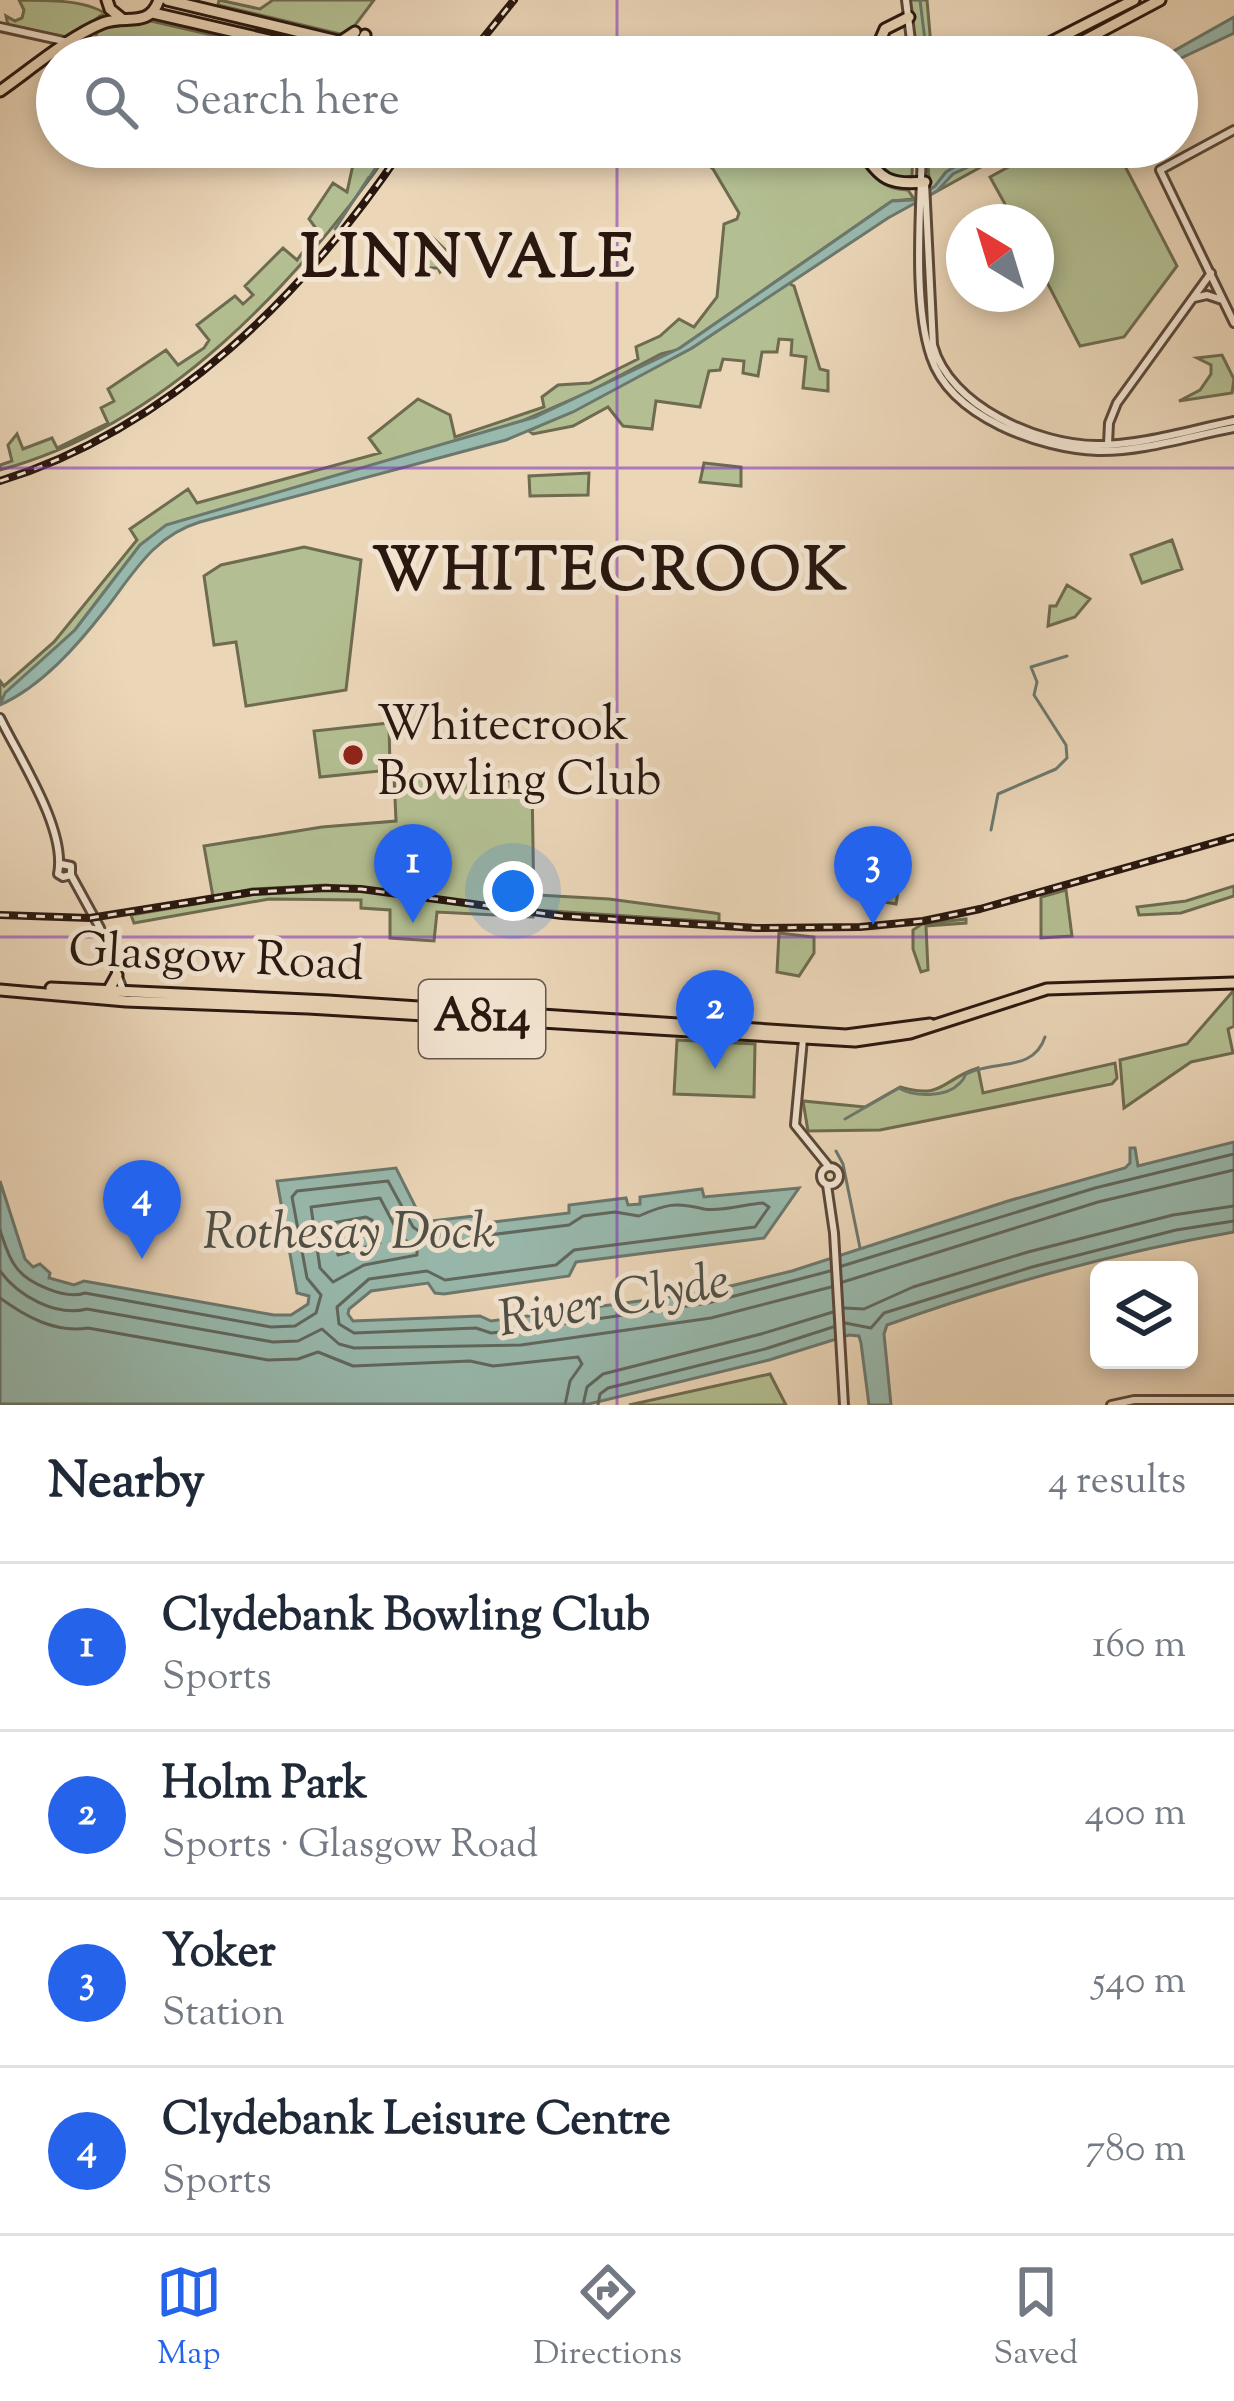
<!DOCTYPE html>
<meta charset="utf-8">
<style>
body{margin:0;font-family:"Sorts Mill Goudy",serif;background:#f6f6f7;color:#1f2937}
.controls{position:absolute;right:36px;bottom:36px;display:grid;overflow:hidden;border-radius:18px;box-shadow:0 6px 18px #0003}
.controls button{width:108px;height:108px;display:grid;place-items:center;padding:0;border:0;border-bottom:3px solid #e0e1e3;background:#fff;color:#1f2937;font:60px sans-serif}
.compass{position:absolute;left:946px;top:204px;width:108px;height:108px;border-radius:50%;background:#fff;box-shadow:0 6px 18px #0003;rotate:322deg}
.you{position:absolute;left:513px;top:891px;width:42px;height:42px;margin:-30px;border:9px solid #fff;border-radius:50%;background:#1a73e8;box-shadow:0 0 0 18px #1a73e833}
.badge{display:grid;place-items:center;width:78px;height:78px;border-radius:50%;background:#2563eb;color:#fff;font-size:39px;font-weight:700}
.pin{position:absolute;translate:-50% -99px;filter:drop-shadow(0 3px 6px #0008)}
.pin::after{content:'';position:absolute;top:63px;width:42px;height:36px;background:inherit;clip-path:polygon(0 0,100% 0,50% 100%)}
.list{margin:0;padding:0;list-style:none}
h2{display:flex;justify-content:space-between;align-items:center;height:156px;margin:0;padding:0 48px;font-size:51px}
h2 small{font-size:39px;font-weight:400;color:#747a83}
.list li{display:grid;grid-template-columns:78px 1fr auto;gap:36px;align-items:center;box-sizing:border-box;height:168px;padding:0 48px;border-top:3px solid #e0e1e3}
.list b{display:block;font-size:45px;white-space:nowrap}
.list p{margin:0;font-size:39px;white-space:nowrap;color:#747a83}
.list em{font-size:39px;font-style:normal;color:#747a83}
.icon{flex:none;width:66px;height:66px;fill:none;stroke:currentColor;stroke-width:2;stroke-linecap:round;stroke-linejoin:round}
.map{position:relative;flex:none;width:1234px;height:1405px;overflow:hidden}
.search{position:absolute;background:#fff;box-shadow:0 6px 18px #0003;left:36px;right:36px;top:36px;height:132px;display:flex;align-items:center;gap:30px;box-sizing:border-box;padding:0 42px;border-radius:66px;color:#747a83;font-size:45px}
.sheet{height:828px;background:#fff}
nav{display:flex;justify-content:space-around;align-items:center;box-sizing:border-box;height:168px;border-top:3px solid #e0e1e3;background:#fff;font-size:33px;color:#747a83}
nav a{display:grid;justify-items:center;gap:6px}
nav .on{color:#2563eb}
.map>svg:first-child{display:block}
.green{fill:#b3bf92;stroke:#6e6b50;stroke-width:3}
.water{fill:#98b9ad;stroke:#6c786e;stroke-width:3}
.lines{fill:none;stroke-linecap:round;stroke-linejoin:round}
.shore{stroke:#60685e;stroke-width:3}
.stream{stroke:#6c786e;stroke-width:3}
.minor-casing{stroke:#5a4739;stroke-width:12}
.major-casing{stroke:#29170f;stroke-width:15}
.minor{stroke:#f2e4d1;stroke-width:6}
.major{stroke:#ebd6b8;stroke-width:9}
.rail-casing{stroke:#29170f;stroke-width:8}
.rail{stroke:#f2e4d1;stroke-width:3;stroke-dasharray:9;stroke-linecap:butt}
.grid{fill:none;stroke:#7b2cbf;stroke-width:3;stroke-opacity:0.55}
.poi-dot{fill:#8f2418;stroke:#f2e4d1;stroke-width:4.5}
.labels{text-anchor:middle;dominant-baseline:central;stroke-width:10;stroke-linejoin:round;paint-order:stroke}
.shield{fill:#f2e4d1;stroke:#655449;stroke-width:3}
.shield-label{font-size:45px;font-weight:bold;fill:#29170f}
.poi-label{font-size:48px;fill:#29170f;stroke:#f2e4d1;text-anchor:start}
.street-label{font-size:48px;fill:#29170f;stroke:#f2e4d1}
.water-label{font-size:51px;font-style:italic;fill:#505046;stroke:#f2e4d1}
.district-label{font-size:60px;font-weight:bold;letter-spacing:3px;fill:#29170f;stroke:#f2e4d1}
</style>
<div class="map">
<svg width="1234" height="1405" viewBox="0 0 1234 1405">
<rect width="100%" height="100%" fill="#ebd6b8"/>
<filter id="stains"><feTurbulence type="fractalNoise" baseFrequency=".00167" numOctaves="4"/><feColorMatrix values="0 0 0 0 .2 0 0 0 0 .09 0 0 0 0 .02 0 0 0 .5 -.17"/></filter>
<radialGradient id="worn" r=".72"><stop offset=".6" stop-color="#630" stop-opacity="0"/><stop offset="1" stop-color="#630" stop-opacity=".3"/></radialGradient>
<path class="green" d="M19 0C45 0 86 0 104 13L71 38 8 25 6 16 15 21 22 18 24 10Z
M219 0 260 9 273 0H374L350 32 340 34 218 5Z
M909 0H927L932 57H917Z
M151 21 272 49 270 57H158L159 47 141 45 138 55 103 47 95 38 99 29Z
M364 147H393C297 283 167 425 0 470V465L12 461 8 445 17 434 23 449 52 438 57 448 108 423 101 408 114 401 108 389 166 350 178 365 204 348 209 340 197 325 235 296 243 304 253 295 245 286 283 248 297 260 318 231 309 219 333 183 347 192 354 160 363 162 367 149Z
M688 147H851C869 169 876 189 908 190L914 199 892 201 677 350 661 354 587 393 506 428 167 525 140 545 75 630 0 700V681L4 686 54 642 137 540 130 529 188 489 197 503 380 453 369 438 418 399 450 415 455 437 544 407 542 397 558 385 590 383 638 359 636 347 660 336 679 319 694 327 717 297 724 224 737 219 739 213 713 169Z
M874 147H913L912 175 904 179C885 175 878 165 874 147Z
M927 147H987L990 162 930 195Z
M1045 147H1115L1177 266 1124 337 1080 346 1036 261V222H1015L990 177Z
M431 236 454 258 440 272 438 268H422L423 245Z
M788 283 794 286 820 369 828 371V391L803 388 806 357 791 355 792 340 779 339 777 352H762L758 376 743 373 744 361 723 359 720 370 709 371 700 407 656 401 652 429 623 426 608 407 573 426 533 434 529 431 692 348Z
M1222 355 1234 379 1232 393 1179 401 1200 390 1211 374V365L1197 358Z
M704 463 741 467V486L700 482Z
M589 473 588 495 530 496 529 476Z
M1172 540 1182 569 1142 583 1131 555Z
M304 547 361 560 346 690 246 706 236 642 214 645 204 576 221 565Z
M1067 585 1090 599 1075 617 1048 626 1050 606H1056Z
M389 723 390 770 320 777 314 731Z
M394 775 532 782 534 910 326 885 252 889 213 897 204 846 322 827 396 821Z
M874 852 904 857 896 904 866 899Z
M1234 886V896L1181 913 1139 915 1137 907 1186 901Z
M290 888 361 889 534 913 533 917 437 912 434 941 390 938V910L361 908V900L269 899 134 923 131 915Z
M1066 890 1072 936 1041 938V897Z
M537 895 609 899 714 913 719 914V922L536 910Z
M966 919V923L926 926 928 970 921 972 913 949V930L922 924Z
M779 933 814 937V953L799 976 777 972Z
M1234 990V1026L1228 1029 1233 1053 1191 1062 1124 1108 1120 1060 1187 1044Z
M677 1040 755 1044 754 1097 674 1094Z
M1115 1063 1117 1078 1112 1084 880 1130 808 1131 803 1101 865 1107 900 1087C944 1100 942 1079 978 1068L983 1093Z
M770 1374 786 1405H629Z"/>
<path class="water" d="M1234 17V33L1177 60V57H1163Z
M987 147H1011L953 174 937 191 888 218 692 348 573 412 506 440 200 522C153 536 133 574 105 610 77 646 42 686 0 705L5 693 75 630 140 545 166 525 535 417 680 348 892 201 913 200 935 186 946 172Z
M1234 1142V1232C1117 1252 999 1285 887 1325L884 1334 891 1405H869L861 1343 859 1336 849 1335 769 1360 589 1404H0V1181L25 1259 33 1267 40 1264 50 1273 49 1278 74 1285 84 1281 274 1315H291L308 1304 309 1296 297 1293 277 1181 396 1168 423 1222 483 1215 485 1223 569 1213V1205L626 1198 628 1205 640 1204V1197L702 1189 704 1197 799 1188 764 1238 576 1262 569 1276 444 1294 435 1293 428 1283 371 1291 349 1309 348 1314 353 1321 480 1316 491 1321 706 1292 792 1271 1008 1201 1125 1168 1130 1163V1148H1135L1138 1166Z"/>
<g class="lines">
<path class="shore" d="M380 1198 400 1236 417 1249V1255L364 1265 333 1282 320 1268 311 1207Z
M366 1217 372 1220 380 1243 338 1255 332 1223Z
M0 1230C4 1242 8 1257 16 1267 27 1283 65 1300 85 1293L271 1327 295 1326 316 1313 321 1295 307 1278 292 1197 297 1191 388 1181 413 1227 423 1234 472 1228 489 1235 569 1225 583 1216 615 1212 639 1216C666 1204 675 1202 704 1209 721 1212 746 1204 763 1203L769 1207 755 1227 574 1250 556 1265 445 1280 427 1271 369 1279 337 1307 339 1324 354 1333 476 1328 491 1333 519 1330 708 1303 830 1271
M842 1266 1095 1188 1234 1154
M0 1271C18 1296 56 1317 87 1309L273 1342 298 1341 322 1329 339 1344 354 1348 521 1345 711 1318 831 1287
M843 1282 1098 1202 1234 1170
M0 1298C26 1317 55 1333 88 1328L268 1360 298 1359 318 1352 353 1366 470 1361 493 1366 578 1357 582 1364 570 1381 565 1405
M844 1308 864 1309 913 1287 1028 1252 1173 1215 1234 1206
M845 1323 871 1328 884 1313 1032 1267 1176 1230 1234 1221
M583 1405 587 1387 603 1374 761 1334 833 1312
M598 1405 600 1394 608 1388 765 1349 833 1327"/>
<path class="stream" d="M920 0 927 57
M371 175 389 147
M335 229 369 177
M991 830 998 794 1056 769 1067 758 1066 745 1034 695 1037 682 1031 667 1067 656
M845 1119 899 1088C914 1097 946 1098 960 1083 969 1074 960 1076 973 1071 1001 1061 1034 1070 1045 1037
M836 1151 843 1164 860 1248"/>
<g class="minor-casing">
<path id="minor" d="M906 0 913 57
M0 27 68 42
M1234 130 1160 170 1234 323
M922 147C921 207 912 301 931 357 951 417 1040 449 1098 451 1142 452 1191 436 1234 428
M925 183 933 345C949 406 1038 445 1097 445 1142 445 1190 430 1234 421
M1194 298 1207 295 1222 300
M1108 444 1109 423 1117 403 1211 273
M0 718C20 759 67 830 58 874L63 877 71 875
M61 864 71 866V875L100 928 123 990
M803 1039 795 1125 829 1167
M821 1176a9 9 0 1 1 18 0a9 9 0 1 1-18 0Z
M827 1185 834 1233 844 1405
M1111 1405 1134 1400H1234"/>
</g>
<g class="major-casing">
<path id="major" d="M107 0 110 9 121 18
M167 0 404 57
M153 13 342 57
M340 42 355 32
M355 57 365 35
M873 57 885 29 909 17
M1022 57 1134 0
M1053 57 1160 0
M0 91C30 70 70 36 103 23 125 14 149 29 159 0
M858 147C881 177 885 186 925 182
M51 988 328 1001 846 1035 930 1024
M0 990 126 1001 308 1008 855 1041 910 1033 1047 989 1234 983
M107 993 117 975"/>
</g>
<use href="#minor" class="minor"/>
<use href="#major" class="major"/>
<g class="rail-casing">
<path id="rail" d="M468 57 514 0
M0 481C171 428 306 293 404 147
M0 915 90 918 253 892 326 888 361 889 562 916 756 928 860 927 923 921 980 909 1234 837"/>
</g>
<use href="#rail" class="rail"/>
</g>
<path class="grid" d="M617 0V57M617 147V1405M0 468H1234M0 937H1234"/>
<circle class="poi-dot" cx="353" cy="755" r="12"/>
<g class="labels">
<rect class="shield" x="419" y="980" width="126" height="78" rx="9"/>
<g class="shield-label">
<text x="482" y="1019">A814</text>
</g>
<g class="poi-label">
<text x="377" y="727">Whitecrook<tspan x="377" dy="55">Bowling Club</tspan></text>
</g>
<g class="street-label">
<text transform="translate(216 960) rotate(3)">Glasgow Road</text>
</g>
<g class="water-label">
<text x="349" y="1234">Rothesay Dock</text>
<text transform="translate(614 1303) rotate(-10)">River Clyde</text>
</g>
<g class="district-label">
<text x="469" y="261">LINNVALE</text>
<text x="611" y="574">WHITECROOK</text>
</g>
</g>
<rect width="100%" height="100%" filter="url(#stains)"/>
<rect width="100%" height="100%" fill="url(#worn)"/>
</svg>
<div class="controls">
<button><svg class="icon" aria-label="layers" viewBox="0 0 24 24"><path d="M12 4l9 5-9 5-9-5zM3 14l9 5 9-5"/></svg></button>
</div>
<svg class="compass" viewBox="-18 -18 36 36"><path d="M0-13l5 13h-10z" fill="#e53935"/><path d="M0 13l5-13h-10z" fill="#747a83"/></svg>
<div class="you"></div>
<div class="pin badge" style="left:413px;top:923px">1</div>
<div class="pin badge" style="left:715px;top:1069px">2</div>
<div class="pin badge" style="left:873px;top:925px">3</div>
<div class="pin badge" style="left:142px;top:1259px">4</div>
<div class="search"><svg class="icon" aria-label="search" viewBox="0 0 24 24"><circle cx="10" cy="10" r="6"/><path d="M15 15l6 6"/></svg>Search here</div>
</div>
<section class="sheet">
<h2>Nearby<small>4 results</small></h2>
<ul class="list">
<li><span class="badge">1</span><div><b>Clydebank Bowling Club</b><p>Sports</p></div><em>160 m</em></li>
<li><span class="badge">2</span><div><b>Holm Park</b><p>Sports · Glasgow Road</p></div><em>400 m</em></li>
<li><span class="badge">3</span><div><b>Yoker</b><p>Station</p></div><em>540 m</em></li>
<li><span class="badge">4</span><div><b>Clydebank Leisure Centre</b><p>Sports</p></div><em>780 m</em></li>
</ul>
</section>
<nav>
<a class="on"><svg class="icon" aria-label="map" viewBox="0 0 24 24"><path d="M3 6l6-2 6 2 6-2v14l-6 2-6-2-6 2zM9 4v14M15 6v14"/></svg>Map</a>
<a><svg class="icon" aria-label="directions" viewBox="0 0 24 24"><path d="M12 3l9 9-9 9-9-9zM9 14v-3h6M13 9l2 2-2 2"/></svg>Directions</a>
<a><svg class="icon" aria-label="saved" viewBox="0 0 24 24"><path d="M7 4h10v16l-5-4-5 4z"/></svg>Saved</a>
</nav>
